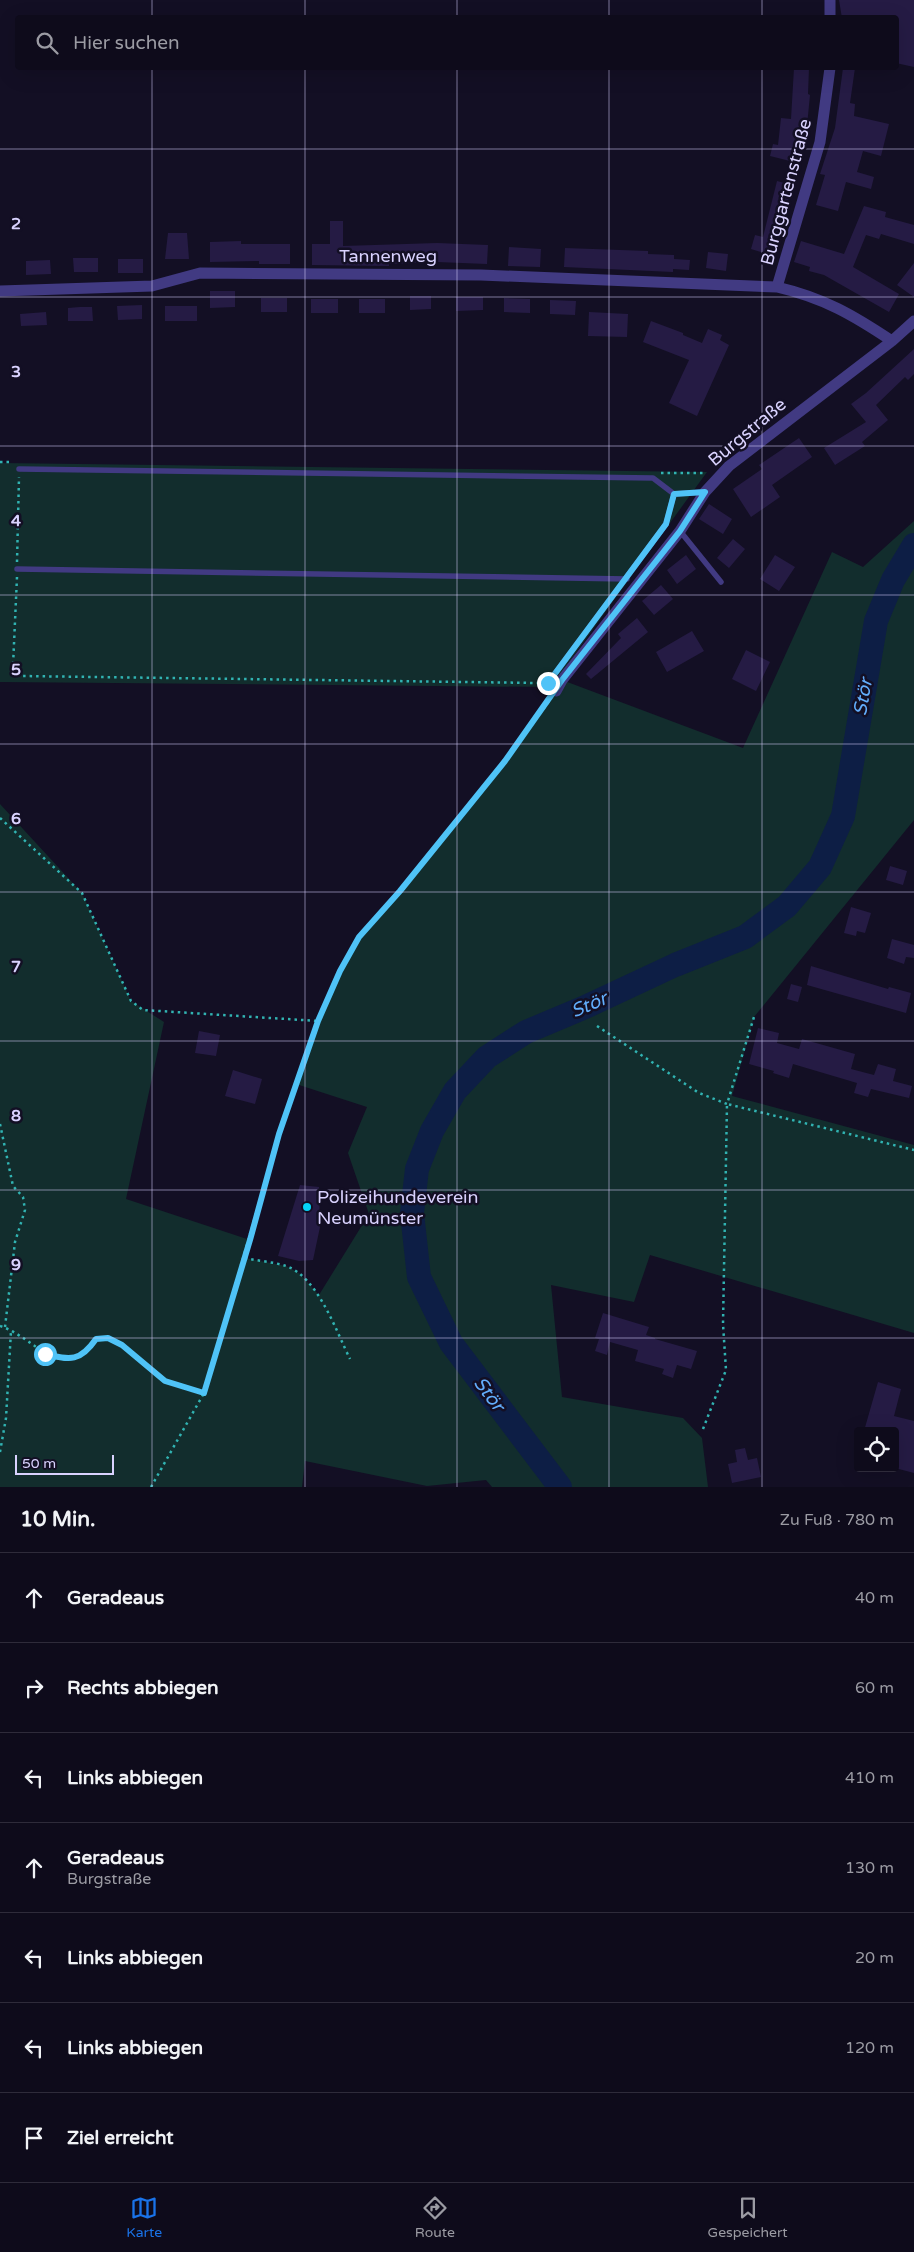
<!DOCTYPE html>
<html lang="de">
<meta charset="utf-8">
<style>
body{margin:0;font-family:"Varela Round",sans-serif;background:#1c1928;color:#f1f3f6}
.controls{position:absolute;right:15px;bottom:15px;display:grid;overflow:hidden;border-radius:5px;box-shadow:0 5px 20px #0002}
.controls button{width:45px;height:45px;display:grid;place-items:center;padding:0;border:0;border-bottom:1px solid #2e2b3a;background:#0e0b1b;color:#f1f3f6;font:25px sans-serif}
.scale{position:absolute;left:15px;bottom:12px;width:99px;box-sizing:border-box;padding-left:5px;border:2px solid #d9d2fe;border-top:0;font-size:14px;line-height:18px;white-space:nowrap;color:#d9d2fe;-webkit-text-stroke:4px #130f24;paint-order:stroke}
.stop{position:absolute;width:15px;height:15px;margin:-11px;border:4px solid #4fc3f7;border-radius:50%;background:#fff}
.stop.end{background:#4fc3f7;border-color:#fff;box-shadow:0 1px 5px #0008}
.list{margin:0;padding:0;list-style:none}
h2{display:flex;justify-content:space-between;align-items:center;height:65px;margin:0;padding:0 20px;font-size:21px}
h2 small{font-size:16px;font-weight:400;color:#9b9ba3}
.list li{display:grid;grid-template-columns:32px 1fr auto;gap:15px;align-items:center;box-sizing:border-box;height:90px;padding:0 20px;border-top:1px solid #2e2b3a}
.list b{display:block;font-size:19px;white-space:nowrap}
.list p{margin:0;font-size:16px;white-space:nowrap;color:#9b9ba3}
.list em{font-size:16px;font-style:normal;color:#9b9ba3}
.icon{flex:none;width:28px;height:28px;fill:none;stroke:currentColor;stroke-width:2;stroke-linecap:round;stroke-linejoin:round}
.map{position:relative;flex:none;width:914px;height:1487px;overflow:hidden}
.search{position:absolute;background:#0e0b1b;box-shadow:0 5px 20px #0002;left:15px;right:15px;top:15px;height:55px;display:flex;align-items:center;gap:12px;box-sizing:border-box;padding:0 18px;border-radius:5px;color:#9b9ba3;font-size:19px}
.sheet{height:695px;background:#0e0b1b}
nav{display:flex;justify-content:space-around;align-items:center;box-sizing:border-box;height:70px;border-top:1px solid #2e2b3a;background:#0e0b1b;font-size:14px;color:#9b9ba3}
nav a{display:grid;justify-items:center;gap:2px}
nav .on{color:#1a73e8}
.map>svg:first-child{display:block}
.green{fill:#122d2d;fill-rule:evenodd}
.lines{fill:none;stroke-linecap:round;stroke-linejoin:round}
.river{stroke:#0d1e45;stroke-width:24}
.building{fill:#251b44}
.path{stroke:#31b3b2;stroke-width:2.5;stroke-dasharray:2.5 4;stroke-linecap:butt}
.lane{stroke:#413a82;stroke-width:5.5}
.street{stroke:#413a82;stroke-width:11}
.route{stroke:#4fc3f7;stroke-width:6}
.grid{fill:none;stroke:#d9d2fe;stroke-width:1;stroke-opacity:0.55}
.poi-dot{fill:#05d3f8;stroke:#130f24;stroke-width:2}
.labels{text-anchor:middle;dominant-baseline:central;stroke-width:5;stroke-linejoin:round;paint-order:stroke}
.street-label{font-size:18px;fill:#d9d2fe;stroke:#130f24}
.poi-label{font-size:18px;fill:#d9d2fe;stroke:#130f24;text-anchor:start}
.water-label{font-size:19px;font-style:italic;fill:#62adfc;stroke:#130f24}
.grid-label{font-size:16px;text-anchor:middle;font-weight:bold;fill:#d9d2fe;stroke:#130f24;stroke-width:5;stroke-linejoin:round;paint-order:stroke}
</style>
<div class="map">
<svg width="914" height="1487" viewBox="0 0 914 1487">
<rect width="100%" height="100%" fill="#130f24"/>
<path class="green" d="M0 463 707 472 551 687 0 682Z
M914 521V820L754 1017 732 1096 914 1145V1333L650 1255 634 1302 551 1285 562 1397 683 1418 702 1438 708 1487H492L486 1480 427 1486 305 1461 302 1487H0V804L82 893 131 1001 164 1022 126 1199 250 1240 245 1258 286 1266 299 1273 319 1295 369 1214 348 1153 367 1107 296 1084 318 1021 340 971 359 937 400 891 505 761 562 680 743 748 832 552 863 567ZM727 945 608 997 675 965Z"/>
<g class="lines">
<path class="river" d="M560 1487 451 1343 419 1277 412 1213 417 1169 432 1131 455 1091 487 1057 526 1032 583 1008 675 965 745 937 787 906 820 867 843 816 876 621 893 580 914 545"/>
</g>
<path class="building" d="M839 0H914V67L896 63V18H842Z
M794 68H809L808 94 810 95 806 136 798 163 770 156 773 144 778 145 781 118 791 119Z
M843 68H855L850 103 855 104 854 116 889 124 881 156 863 151 857 172 874 177 871 189 846 182 838 211 816 205 825 175 820 174 835 128Z
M777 181 792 185 781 231H778L771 255 751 249 755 235 763 237Z
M864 206 886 212 885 217 914 225V244L881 234 879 239 866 235 853 267 899 294 889 312 824 275 809 271 810 267 794 262 801 241 844 254Z
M330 221H343V246L437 243 488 245 487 264 437 262 389 264V266L312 265V244H330Z
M168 233H187L189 259H165Z
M241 241V244H290V264H259V261L210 262V242Z
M509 247 541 249 540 267 508 266Z
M565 248 648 251V254L674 255V259L690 260 689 270 673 269V272L564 267Z
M708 252 728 254 726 271 706 268Z
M73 258H98V272H74Z
M118 259H143V273H118Z
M50 260 51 274 26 275V261Z
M914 263V297L897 285Z
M210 291H235V307L210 308Z
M410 296H431V309L410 310Z
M456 297H483V310L456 311Z
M261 298H287V312H261Z
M504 298 530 299V313L504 312Z
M311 299H338V313H311Z
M359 299H385V313H359Z
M550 300 576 301 575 315 550 314Z
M142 305V319L118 320 117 306Z
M165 306H197V321H165Z
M80 307H92L93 321H68V308Z
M46 312 47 325 21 326 20 314Z
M589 312 628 314 627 337 588 336Z
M651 321 683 333V335L702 343 708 329 722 335 720 340 729 345 697 416 669 403 689 360 643 342Z
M914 349V374L908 380 905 377 876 405 888 420 862 442 865 446 835 465 824 448 866 422 851 404 866 393Z
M799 438 812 457 772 485 780 497 751 517 733 489 762 469 759 465Z
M709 504 732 519 723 534 699 519Z
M733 539 745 549 729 568 717 558Z
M686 555 696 569 677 584 667 570Z
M775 555 795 567 779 591 760 579Z
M661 585 673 599 654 615 642 601Z
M637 618 648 632 591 679 586 674 621 638 618 634Z
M692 631 704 651 667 672 656 652Z
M746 650 770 662 756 691 732 679Z
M890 866 907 871 903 885 886 880Z
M851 907 871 913 865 933 857 931 856 936 844 933Z
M892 939 914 945V958L906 957 904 964 887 958Z
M811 966 888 989 889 987 911 993 906 1013 807 985Z
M791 984 802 987 798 1002 787 999Z
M758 1028 779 1033 777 1043 799 1049 802 1039 855 1054 851 1069 874 1075 878 1064 896 1069 893 1081 912 1086 909 1098 871 1089 868 1097 854 1093 857 1083 793 1064 789 1078 773 1073 774 1071 749 1064Z
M199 1031 220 1035 216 1056 195 1053Z
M233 1070 262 1079 255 1104 225 1096Z
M300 1185 319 1187 320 1227 313 1260 299 1261 278 1256Z
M603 1313 649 1327 646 1335 655 1338V1339L697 1351 691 1369 677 1365 673 1378 662 1374 664 1369 635 1361 638 1350 610 1342 607 1355 595 1351 599 1339 595 1338Z
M878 1382 901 1389 894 1416 914 1421V1473L895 1468V1431H864Z
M745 1448 748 1460 757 1458 761 1477 732 1483 728 1464 737 1462 735 1450Z"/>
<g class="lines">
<path class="path" d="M0 462H13
M661 473H705
M17 562 19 477
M17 577 13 666 21 676 539 683
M0 818 82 893 131 1001 143 1010 318 1021
M597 1026 699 1093 727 1104 754 1017
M0 1124 13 1186 23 1197 25 1210 15 1242 5 1327
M245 1258C258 1261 274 1262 286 1266 318 1277 336 1331 350 1359
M0 1326C36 1337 61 1387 97 1339L108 1338 123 1345 165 1381 204 1393
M703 1429 726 1370 723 1324 727 1104 914 1150
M0 1452 6 1418 11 1331
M151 1487 204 1393 279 1134 318 1021 340 971 359 937 400 891 505 761 550 700"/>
<path class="lane" d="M19 469 653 478 674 494
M680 531 721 582
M17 569 627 579
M548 683 666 524 674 494 705 492"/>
<path class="street" d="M830 0V18
M830 68 820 142 777 287C824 298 853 315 892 341
M0 291 152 286 200 273 481 275 777 287
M556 691 562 680 680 531 705 492 729 466 892 341 914 321"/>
</g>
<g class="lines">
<path class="route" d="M45 1354C71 1360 80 1362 96 1339L108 1338 122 1345 165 1381 204 1393 250 1240 279 1134 318 1021 340 971 359 937 400 891 505 761 562 680 680 531 705 492 674 494 666 524 548 683"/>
</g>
<path class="grid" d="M152 0V18M305 0V18M457 0V18M609 0V18M762 0V18M152 68V1487M305 68V1487M457 68V1487M609 68V1487M762 68V1487M0 149H914M0 297H914M0 446H914M0 595H914M0 744H914M0 892H914M0 1041H914M0 1190H914M0 1338H914"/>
<circle class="poi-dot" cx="307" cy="1207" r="5"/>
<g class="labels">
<g class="street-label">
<text transform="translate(786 192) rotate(-75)">Burggartenstraße</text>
<text x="388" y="256">Tannenweg</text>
<text transform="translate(747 432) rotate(-40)">Burgstraße</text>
</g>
<g class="poi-label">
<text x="317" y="1197">Polizeihundeverein<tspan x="317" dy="21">Neumünster</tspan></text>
</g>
<g class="water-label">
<text transform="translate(863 697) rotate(-80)">Stör</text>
<text transform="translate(589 1005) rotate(-23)">Stör</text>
<text transform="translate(489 1394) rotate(53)">Stör</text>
</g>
</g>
<g class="grid-label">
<text x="16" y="229">2</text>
<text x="16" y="377">3</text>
<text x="16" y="526">4</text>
<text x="16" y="675">5</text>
<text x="16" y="824">6</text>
<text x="16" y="972">7</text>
<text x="16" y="1121">8</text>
<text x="16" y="1270">9</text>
</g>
</svg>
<div class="controls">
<button><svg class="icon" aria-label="locate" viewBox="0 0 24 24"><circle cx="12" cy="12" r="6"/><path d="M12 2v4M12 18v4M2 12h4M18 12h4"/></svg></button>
</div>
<div class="scale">50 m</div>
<div class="stop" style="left:45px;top:1354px"></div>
<div class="stop end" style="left:548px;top:683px"></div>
<div class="search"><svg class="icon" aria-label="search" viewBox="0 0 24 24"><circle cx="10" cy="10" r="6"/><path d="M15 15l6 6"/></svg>Hier suchen</div>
</div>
<section class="sheet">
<h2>10 Min.<small>Zu Fuß · 780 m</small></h2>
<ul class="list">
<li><svg class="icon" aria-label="ahead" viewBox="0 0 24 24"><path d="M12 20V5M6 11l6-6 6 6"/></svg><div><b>Geradeaus</b></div><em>40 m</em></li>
<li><svg class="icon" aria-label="right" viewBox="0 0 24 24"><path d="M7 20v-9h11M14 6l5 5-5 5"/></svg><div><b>Rechts abbiegen</b></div><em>60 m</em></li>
<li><svg class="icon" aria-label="left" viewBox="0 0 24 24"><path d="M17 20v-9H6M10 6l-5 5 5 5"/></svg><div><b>Links abbiegen</b></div><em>410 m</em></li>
<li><svg class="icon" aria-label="ahead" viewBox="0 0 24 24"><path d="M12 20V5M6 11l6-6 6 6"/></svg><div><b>Geradeaus</b><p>Burgstraße</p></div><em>130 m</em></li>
<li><svg class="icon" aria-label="left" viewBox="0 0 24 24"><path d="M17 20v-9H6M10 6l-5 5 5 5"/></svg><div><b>Links abbiegen</b></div><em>20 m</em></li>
<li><svg class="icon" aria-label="left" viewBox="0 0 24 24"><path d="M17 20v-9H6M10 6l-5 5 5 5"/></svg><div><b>Links abbiegen</b></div><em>120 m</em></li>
<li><svg class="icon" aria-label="arrive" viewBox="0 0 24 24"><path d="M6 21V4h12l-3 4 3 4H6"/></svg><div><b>Ziel erreicht</b></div></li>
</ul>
</section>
<nav>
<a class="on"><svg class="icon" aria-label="map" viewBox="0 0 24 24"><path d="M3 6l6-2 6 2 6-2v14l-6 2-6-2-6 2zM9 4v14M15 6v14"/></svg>Karte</a>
<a><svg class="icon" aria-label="directions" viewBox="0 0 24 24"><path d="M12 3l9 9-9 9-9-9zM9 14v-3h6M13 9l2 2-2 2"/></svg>Route</a>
<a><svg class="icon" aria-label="saved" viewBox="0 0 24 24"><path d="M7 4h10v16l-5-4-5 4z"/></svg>Gespeichert</a>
</nav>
